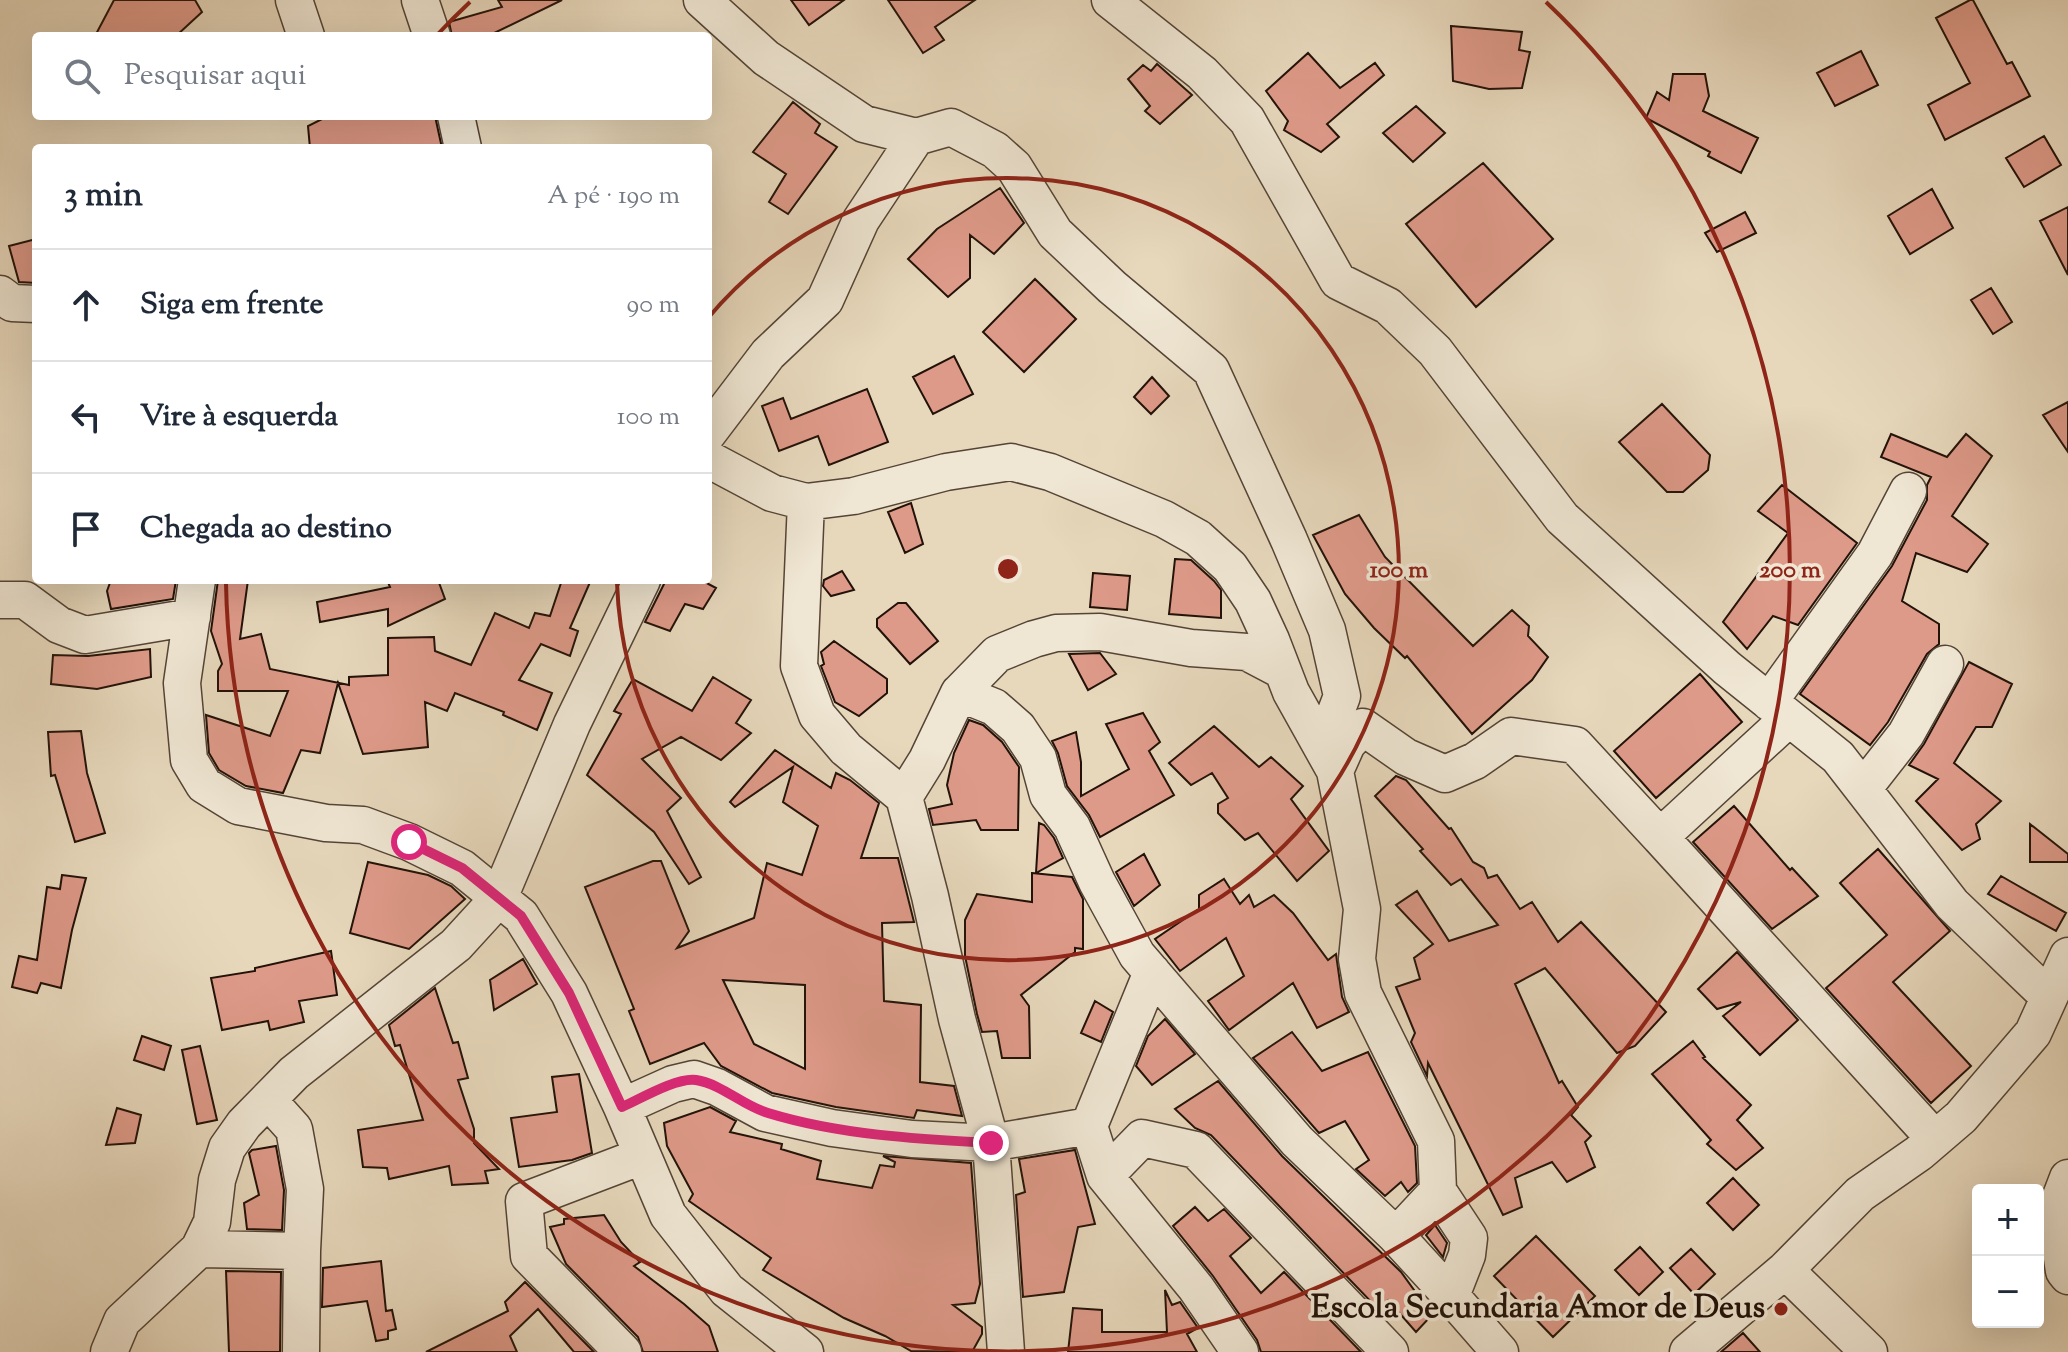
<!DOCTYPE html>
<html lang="pt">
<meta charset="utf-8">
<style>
body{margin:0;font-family:"Sorts Mill Goudy",serif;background:#f2f2f3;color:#1f2937}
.controls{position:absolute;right:24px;bottom:24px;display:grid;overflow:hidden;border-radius:8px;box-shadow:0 8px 32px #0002}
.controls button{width:72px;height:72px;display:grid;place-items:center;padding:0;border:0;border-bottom:2px solid #e0e1e3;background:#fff;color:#1f2937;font:40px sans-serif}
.stop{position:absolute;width:24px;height:24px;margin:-18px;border:6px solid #db2777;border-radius:50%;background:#fff}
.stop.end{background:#db2777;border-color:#fff;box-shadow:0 2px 8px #0008}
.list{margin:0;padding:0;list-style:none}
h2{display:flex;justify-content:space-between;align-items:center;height:104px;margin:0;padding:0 32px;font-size:34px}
h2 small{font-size:26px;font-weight:400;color:#747a83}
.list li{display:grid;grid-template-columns:52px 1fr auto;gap:24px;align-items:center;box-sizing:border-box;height:112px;padding:0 32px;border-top:2px solid #e0e1e3}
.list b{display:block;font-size:30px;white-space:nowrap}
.list em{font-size:26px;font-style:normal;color:#747a83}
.icon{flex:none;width:44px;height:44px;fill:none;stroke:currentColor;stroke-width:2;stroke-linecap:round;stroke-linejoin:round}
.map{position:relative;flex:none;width:2068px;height:1352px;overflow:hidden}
.search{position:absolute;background:#fff;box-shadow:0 8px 32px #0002;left:32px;top:32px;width:680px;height:88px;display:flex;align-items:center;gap:20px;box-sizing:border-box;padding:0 28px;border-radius:8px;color:#747a83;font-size:30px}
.panel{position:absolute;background:#fff;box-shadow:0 8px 32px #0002;left:32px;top:144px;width:680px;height:440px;border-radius:8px}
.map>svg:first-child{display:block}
.building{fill:#de9a89;stroke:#231209;stroke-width:2;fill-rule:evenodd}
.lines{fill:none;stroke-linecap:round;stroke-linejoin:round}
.minor-casing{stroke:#544436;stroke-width:39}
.minor{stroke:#efe6d3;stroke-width:36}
.route{stroke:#db2777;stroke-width:10}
.ring{fill:none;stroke:#8f2418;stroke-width:4}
.poi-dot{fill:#8f2418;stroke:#efe6d3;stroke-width:3}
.labels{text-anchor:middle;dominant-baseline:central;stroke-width:7;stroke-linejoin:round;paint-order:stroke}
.poi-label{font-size:32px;font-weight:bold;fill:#231209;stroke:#efe6d3;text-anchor:end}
.centre{fill:#8f2418;stroke:#efe6d3;stroke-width:4}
.ring-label{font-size:24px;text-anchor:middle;font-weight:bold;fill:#8f2418;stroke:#efe6d3;stroke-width:7;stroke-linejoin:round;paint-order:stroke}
</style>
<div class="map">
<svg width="2068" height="1352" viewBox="0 0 2068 1352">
<rect width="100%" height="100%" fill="#e7d8bc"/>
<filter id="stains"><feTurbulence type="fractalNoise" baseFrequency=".0025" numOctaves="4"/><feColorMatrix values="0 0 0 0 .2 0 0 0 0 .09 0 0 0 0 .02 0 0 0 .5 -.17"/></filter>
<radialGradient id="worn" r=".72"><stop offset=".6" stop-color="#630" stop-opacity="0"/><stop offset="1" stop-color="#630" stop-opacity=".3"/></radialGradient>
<path class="building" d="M114 0H195L202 12 176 36H95Z
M498 0H562L488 36H452L449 22 502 7Z
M791 0H844L809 25Z
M888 0H975L935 27 944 40 923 53Z
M1970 0H1973L2007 64 2012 62 2030 96 1945 140 1928 105 1970 83 1936 18Z
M1451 26 1522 32 1519 50 1530 52 1522 88 1489 89 1453 81Z
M1861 51 1878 85 1835 106 1817 73Z
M1308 53 1340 88 1375 63 1384 75 1327 124 1339 137 1321 152 1284 130 1288 121 1266 91Z
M1157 64 1192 95 1160 124 1145 111 1150 106 1128 79 1143 65 1151 71Z
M1673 74H1705L1709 96 1703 111 1758 138 1741 173 1708 156 1710 152 1646 118 1657 92 1669 100Z
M793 102 820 124 815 133 837 147 788 214 769 202 786 174 753 152Z
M1416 106 1445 133 1413 162 1383 133Z
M328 116H435L442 148H310L308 126Z
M2044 136 2061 165 2024 187 2006 158Z
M1483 163 1553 239 1476 307 1406 224Z
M1000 188 1024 223 994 254 970 235V278L948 297 908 259 937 229Z
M1932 189 1953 228 1910 254 1888 216Z
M2068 207V275L2040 221Z
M1745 212 1756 233 1717 252 1705 233Z
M36 239V283L19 282 9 246Z
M1035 279 1076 319 1024 372 983 332Z
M1991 288 2012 322 1993 334 1971 300Z
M954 356 973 394 933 414 913 377Z
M1152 377 1169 396 1151 414 1134 397Z
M867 389 888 442 829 465 818 436 779 451 762 406 783 398 791 419Z
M2068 402V452L2043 415Z
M1662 404 1710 455 1708 470 1683 492H1667L1619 442Z
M1891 434 1947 457 1966 434 1992 456 1952 516 1988 544 1967 572 1916 553 1902 601 1939 624V644L1927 654 1888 722 1870 745 1800 694 1892 566 1927 500V485L1931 477 1881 457Z
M1782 485 1857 543 1798 625 1773 616 1747 649 1723 622 1788 533 1758 511Z
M911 503 923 544 905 553 888 512Z
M1359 515 1385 557 1473 646 1512 610 1529 626 1528 636 1548 657 1532 680 1472 734 1407 656 1405 658 1374 628 1345 594 1313 535Z
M1175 559 1191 560 1214 581 1221 590V618L1169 614Z
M842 571 854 590 831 596 823 586 824 580Z
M1093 573 1130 576 1127 610 1090 607Z
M111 580H176L173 599 111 609 107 591Z
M218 580H248L240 639 261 634 270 669 349 685V677L388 675V638L434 637 435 651 471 665 495 613 529 628 535 613 550 616 562 580H591L570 628 578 631 570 656 541 644 519 680 552 693 537 730 503 715 504 712 455 693 447 711 425 702 428 747 363 754 338 683 320 753 301 750 283 793 246 786 219 770 209 753 206 715 270 736 288 691H218V671L222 664 211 631Z
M387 580H438L445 599 388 626V609L320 622 317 602 390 587Z
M666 580H701L716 588 703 609 685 604 670 631 645 622Z
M898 603H906L938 641 910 664 877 627V619Z
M834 641 887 679V693L859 716 835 702 821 666 824 664 821 652Z
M150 649 151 677 97 689 51 684 53 655 88 656Z
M1100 653 1116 674 1088 690 1069 654Z
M1969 662 2012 684 1992 727H1976L1954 763 2001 801 1976 824 1980 839 1962 850 1916 801 1938 779 1909 765 1924 744Z
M1700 674 1742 722 1656 798 1614 751Z
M713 677 751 700 736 723 751 733 721 760 681 737 642 759 681 798 667 811 701 877 689 884 654 832 587 775 621 714 614 711 633 679 692 711Z
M1143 713 1160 742 1149 751 1174 795 1100 837 1089 815 1067 786 1058 753 1052 741 1076 732 1081 762V796L1129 769 1106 724Z
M969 720 983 725 1002 742 1019 767 1018 830H981L976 820 933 825 929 809 952 804 947 785 954 753Z
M1214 726 1259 767 1271 757 1303 786 1291 799 1329 851 1297 881 1258 833 1245 840 1218 813V804L1228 798 1212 773 1191 785 1169 763Z
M81 731 87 773 105 833 75 842 55 775 51 776 48 732Z
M775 750 831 788 836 773 850 780 879 803 861 858H898L914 922 882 923 884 1001 921 1005 920 1082 954 1086 962 1116 917 1110 914 1118 836 1107 772 1093 721 1066 704 1043 650 1064 629 1011 634 1009 585 887 653 861H661L689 931 677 948 754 918 767 863 802 875 818 826 783 802 793 767 735 807 730 802ZM723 980 805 985V1069L754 1044Z
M1396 776 1406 780 1449 829 1451 828 1473 862 1484 868 1488 878 1497 875 1520 909 1532 902 1558 942 1581 922 1666 1012 1635 1046 1617 1053 1545 968 1515 984 1559 1083 1562 1081 1578 1107 1571 1115 1591 1136 1585 1142 1595 1167 1567 1182 1552 1162 1515 1178 1522 1207 1503 1215 1428 1063 1427 1076 1411 1042 1415 1033 1396 987 1420 979 1414 958 1433 944 1396 905 1417 891 1449 941 1498 925 1461 879 1451 885 1420 851 1423 849 1375 796Z
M1734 806 1790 870 1792 868 1818 896 1772 929 1693 842Z
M1039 823 1044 825 1054 838 1063 858 1036 873Z
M2030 824 2068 854V862H2030Z
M1878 849 1950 931 1893 982 1971 1066 1931 1103 1826 988 1887 935 1840 883Z
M1144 854 1160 885 1134 906 1116 872Z
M368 862 428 875 451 886 465 899 409 949 350 933Z
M1032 873 1072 877 1083 899V949L1075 948V952L1021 995 1029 1006 1030 1058H1002L997 1031 982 1032 977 1014 965 956V920L977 894 1032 902Z
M62 875 86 878 72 930 61 988 41 983 37 993 12 987 19 956 37 960 47 887 60 889Z
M2001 876 2066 913 2056 931 1988 894Z
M1224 879 1240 904 1249 895 1254 907 1274 895 1293 913 1328 960 1336 954 1342 997 1349 1012 1317 1028 1293 983 1229 1030 1208 1001 1244 976 1226 938 1180 971 1155 939 1199 909V895Z
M331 951 337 995 299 1001 304 1022 270 1030 268 1021 222 1030 211 978 255 971V968Z
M1737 952 1798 1020 1760 1055 1723 1016 1741 1002 1717 1009 1698 989Z
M523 959 537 984 494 1010 490 980Z
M435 988 453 1043 458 1042 468 1078 458 1080 474 1129V1143L499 1169 485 1171 488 1183 452 1185 449 1166 389 1179 387 1168 363 1167 358 1130 423 1120 400 1045 395 1046 389 1025Z
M1095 1001 1113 1012 1101 1042 1081 1033Z
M1165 1019 1195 1054 1152 1085 1136 1066 1148 1036Z
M1292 1032 1322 1071 1368 1052 1415 1146 1417 1183 1408 1192 1401 1182 1385 1196 1356 1169 1369 1160 1345 1121 1319 1133 1253 1058Z
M142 1036 171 1046 164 1070 134 1060Z
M1693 1041 1705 1057 1703 1058 1751 1105 1737 1120 1763 1148 1736 1170 1707 1144 1711 1140 1652 1074Z
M200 1046 217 1120 197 1124 182 1050Z
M579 1074 592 1153 572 1160 519 1167 511 1118 557 1112 552 1077Z
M1218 1081 1282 1156 1401 1272 1432 1315 1416 1332 1388 1300 1377 1308 1211 1135 1195 1128 1175 1109Z
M710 1107 736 1121 730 1132 782 1144 781 1149 821 1161 817 1179 872 1188 880 1165 894 1167 895 1162 883 1156 971 1163 980 1284 975 1303 953 1305 982 1327V1334L972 1352 911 1351 885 1336 844 1318 763 1270 771 1258 689 1201 693 1194 667 1146 664 1123Z
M117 1108 141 1115 135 1143 106 1145Z
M276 1146 284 1190 282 1230 247 1229 244 1203 259 1195 249 1153 252 1150Z
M1075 1150 1095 1224 1078 1227 1064 1292 1023 1297 1016 1195 1025 1192 1019 1159Z
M1733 1178 1759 1205 1733 1230 1707 1203Z
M1195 1207 1208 1221 1224 1209 1251 1238 1230 1256 1261 1293 1284 1272 1361 1352H1261L1257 1340 1213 1276 1173 1226Z
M604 1215 621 1242 640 1262 634 1266 684 1304 709 1326 718 1352H643L638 1337 566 1264 550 1227 564 1224V1219Z
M1435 1225 1447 1243 1443 1257 1426 1235Z
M1536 1236 1595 1296 1553 1337 1494 1276Z
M1640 1247 1663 1272 1639 1295 1615 1270Z
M1691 1249 1715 1274 1694 1294 1670 1268Z
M381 1261 386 1311 392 1310 396 1329 388 1331V1339L376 1341 367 1301 322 1307 323 1268Z
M226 1271 281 1272 280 1352H229Z
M525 1282 594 1352H574L538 1309 510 1336 517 1352H426L508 1311 505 1302Z
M1165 1290 1172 1305 1180 1302 1198 1328 1187 1334 1197 1352H1068L1073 1308 1102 1310V1332H1167Z
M1743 1333 1760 1352H1721Z"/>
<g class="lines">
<g class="minor-casing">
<path id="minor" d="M294 0 306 36
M420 0 432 36
M702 0 766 58 864 124 916 137 861 220 825 300 768 354 708 433
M1110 0 1202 73 1247 120 1338 281 1388 306 1435 351 1562 518 1727 668 1838 757 1952 904 2049 997
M456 116 463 148
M916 137 951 127 995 150 1014 167 1055 233 1112 287 1211 370 1289 540 1327 630 1342 696 1334 717 1335 771 1362 909 1357 959 1363 993 1436 1141 1438 1191 1469 1238 1467 1255 1451 1296 1500 1352
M0 294 12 303 36 304
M708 459 772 493 806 502 854 496 946 472 1011 462 1050 472 1164 519 1198 538 1230 567 1253 601 1271 640 1291 692 1334 769
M806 502 799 666 817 715 846 749 904 797 930 896 957 1019 991 1143 1006 1352
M197 580 182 683 189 760 204 785 238 806 326 823 363 825 409 842 462 868 521 916 569 993 622 1107 668 1215 727 1290 805 1352
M0 600H25L59 625 85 635 192 617
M959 693 997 654 1034 639 1056 633 1100 632 1191 648 1247 652 1283 671
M1769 702 1875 554 1908 491
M1335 771 1347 744 1363 727 1406 757 1445 774 1475 761 1511 736 1575 745 1660 837 1789 718
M1863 789 1906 734 1945 664
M904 797 927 760 959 693 994 707 1018 728 1038 758 1048 795 1072 827 1097 882 1137 955 1297 1141 1396 1236 1451 1296
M1660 837 1935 1139
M1152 972 1089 1126 1105 1176 1196 1288 1240 1352
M268 1100 294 1129 305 1189 302 1251
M622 1107 673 1084 694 1079 717 1087 765 1113 832 1128 912 1139 991 1143 1089 1126
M1105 1176 1142 1138 1196 1150 1390 1352
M2068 1178 2055 1212 2064 1271 2068 1276
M1396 1236 1438 1191
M199 1249 302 1251 301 1352
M1785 1270 1869 1352
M109 1352 122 1321 199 1249 212 1222 217 1180 227 1148 244 1124 294 1073 456 945 499 898 572 724 642 580
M623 1352 529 1256 524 1201 642 1156
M1688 1352 1785 1270 1860 1194 1919 1153 1961 1117 2033 1033 2068 956"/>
</g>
<use href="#minor" class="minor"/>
</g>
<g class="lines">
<path class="route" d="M409 842 462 868 521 916 569 993 622 1107C640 1099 677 1077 696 1080 722 1084 743 1106 768 1113 840 1135 917 1139 991 1143"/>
</g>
<g class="ring">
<path d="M708 318A391 391 0 1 1 617 583"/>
<path d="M436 36A782 782 0 0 1 470 2M1546 2A782 782 0 1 1 226 583"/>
</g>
<circle class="poi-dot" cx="1781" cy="1309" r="8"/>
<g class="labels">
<g class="poi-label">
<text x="1765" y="1309">Escola Secundaria Amor de Deus</text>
</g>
</g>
<circle cx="1008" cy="569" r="12" class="centre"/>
<g class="ring-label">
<text x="1399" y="577">100 m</text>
<text x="1790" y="577">200 m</text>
</g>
<rect width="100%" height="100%" filter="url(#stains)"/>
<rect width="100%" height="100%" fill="url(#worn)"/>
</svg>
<div class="controls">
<button>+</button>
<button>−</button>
</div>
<div class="stop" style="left:409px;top:842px"></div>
<div class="stop end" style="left:991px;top:1143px"></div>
<div class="search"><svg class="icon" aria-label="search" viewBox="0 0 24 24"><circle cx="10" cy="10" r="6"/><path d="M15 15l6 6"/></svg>Pesquisar aqui</div>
<section class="panel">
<h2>3 min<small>A pé · 190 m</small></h2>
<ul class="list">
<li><svg class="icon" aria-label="ahead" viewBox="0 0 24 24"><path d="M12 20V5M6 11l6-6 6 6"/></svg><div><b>Siga em frente</b></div><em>90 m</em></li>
<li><svg class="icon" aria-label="left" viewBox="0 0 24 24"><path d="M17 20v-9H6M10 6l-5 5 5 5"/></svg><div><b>Vire à esquerda</b></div><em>100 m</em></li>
<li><svg class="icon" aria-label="arrive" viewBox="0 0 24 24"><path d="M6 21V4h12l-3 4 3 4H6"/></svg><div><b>Chegada ao destino</b></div></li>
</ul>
</section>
</div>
